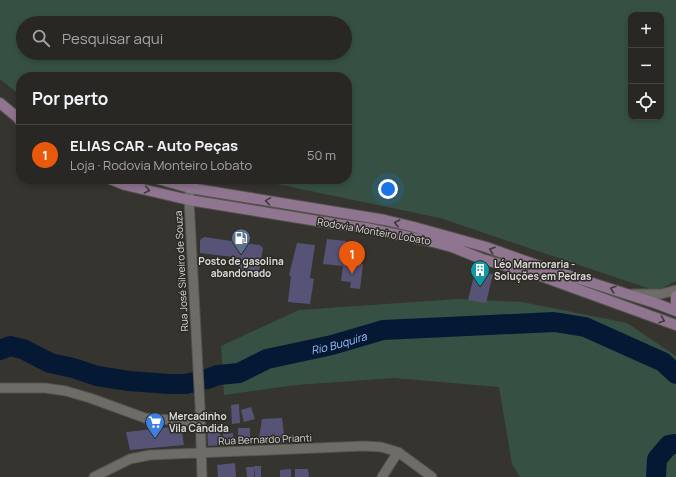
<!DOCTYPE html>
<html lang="pt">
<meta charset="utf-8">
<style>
body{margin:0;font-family:Manrope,sans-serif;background:#302f2b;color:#f1f3f6}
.controls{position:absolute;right:12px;top:12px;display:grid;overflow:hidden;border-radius:8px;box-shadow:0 2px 6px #0003}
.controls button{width:36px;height:36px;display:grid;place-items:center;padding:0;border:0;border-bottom:1px solid #444441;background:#282723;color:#f1f3f6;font:20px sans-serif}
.you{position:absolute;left:388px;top:189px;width:14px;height:14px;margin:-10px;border:3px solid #fff;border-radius:50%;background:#1a73e8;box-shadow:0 0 0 6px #1a73e833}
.badge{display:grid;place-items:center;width:26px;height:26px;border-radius:50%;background:#ea580c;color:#fff;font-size:13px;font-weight:700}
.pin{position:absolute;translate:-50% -33px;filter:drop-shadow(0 1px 2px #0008)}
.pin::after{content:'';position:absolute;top:21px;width:14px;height:12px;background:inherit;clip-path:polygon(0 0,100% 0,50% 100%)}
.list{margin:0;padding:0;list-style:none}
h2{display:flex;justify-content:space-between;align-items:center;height:52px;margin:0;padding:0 16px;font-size:17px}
h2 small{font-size:13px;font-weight:400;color:#a5a5a6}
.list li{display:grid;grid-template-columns:26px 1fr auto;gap:12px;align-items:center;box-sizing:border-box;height:60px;padding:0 16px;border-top:1px solid #444441}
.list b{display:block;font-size:15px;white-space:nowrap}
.list p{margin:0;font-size:13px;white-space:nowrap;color:#a5a5a6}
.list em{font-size:13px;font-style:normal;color:#a5a5a6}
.icon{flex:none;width:22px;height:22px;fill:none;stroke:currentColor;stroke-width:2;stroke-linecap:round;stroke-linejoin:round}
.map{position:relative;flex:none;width:676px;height:477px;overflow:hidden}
.search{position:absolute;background:#282723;box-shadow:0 2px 6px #0003;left:16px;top:16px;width:336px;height:44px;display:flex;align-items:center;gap:10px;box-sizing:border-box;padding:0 14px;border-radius:22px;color:#a5a5a6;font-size:15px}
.panel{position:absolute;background:#282723;box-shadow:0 2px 6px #0003;left:16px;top:72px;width:336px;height:112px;border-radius:16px}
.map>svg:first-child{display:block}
.green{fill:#365144;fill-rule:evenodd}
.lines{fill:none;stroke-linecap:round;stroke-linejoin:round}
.river{stroke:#061934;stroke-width:20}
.building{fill:#575377}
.minor-casing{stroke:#52514d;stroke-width:11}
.secondary-casing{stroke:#52514d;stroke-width:12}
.minor{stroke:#6e6c66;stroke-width:9}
.secondary{stroke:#907590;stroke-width:10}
.oneway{stroke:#3f393a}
.labels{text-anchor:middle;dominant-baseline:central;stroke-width:3;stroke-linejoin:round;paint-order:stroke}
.street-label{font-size:10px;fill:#dcdbd8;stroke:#2b2a25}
.poi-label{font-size:10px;font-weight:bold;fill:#dcdbd8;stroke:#2b2a25;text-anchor:start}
.water-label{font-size:11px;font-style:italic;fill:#9dc4fb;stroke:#2b2a25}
</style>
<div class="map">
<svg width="676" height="477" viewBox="0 0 676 477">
<rect width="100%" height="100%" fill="#35342f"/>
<path class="green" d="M0 0H676V281L656 291 440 218 253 179H347V77H21V96L0 79ZM631 15H661V117H631ZM23 23H345V53H23Z
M457 299 522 302 627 323 676 356V477H520L512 464 499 387 394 378 296 385 224 395 221 346 299 310Z"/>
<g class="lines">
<g class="river">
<path id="s1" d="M0 350 10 346 23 349 50 363 73 368 97 376 129 381 169 384H186L207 379 218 375 239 373 267 359 332 345 383 330 554 322 585 327 663 362 676 374"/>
<path d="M656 477 657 459 669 445 676 444"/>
</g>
</g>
<path class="building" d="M204 237 260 245 263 248 258 276 238 273 241 258 200 253V240Z
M327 239 346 241 345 249 355 250 354 263 363 264 360 289 350 288 351 282 341 281 343 266 323 264Z
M297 243 315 245 310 278 314 279 310 304 288 302 291 276 289 275Z
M475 272 493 274 486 303 468 300Z
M239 404 240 423 232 424 231 405Z
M251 407 255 419 244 422 241 410Z
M205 412H214L215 420 206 421Z
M282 418 285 443 258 444 262 419Z
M220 424 221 445 208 446 207 425Z
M181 426 184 445 130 450 126 432Z
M238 428H250V443H238Z
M233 433V444L223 445V434Z
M235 463 236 477H218L217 465Z
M254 466H261V477H255Z
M246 467H254V477H247Z
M291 469V477H280V470Z
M295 469H308L309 477H295Z"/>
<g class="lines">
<g class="minor-casing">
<path id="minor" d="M190 188 189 200 200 406 202 477
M632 294H661L676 290
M0 388H45L66 391 90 398 145 418 200 422
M94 477 130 459 150 455 364 446 381 447 398 452 432 477
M382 477 398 452"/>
</g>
<g class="secondary-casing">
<path id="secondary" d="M0 103 17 117 21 122
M110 179 125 185 189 200 336 224 366 228 433 242 452 247 482 259 541 276 676 325
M158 179 190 188 385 220 414 227 486 247 542 267 655 303 676 311
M676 296V304"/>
</g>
<use href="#minor" class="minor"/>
<use href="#secondary" class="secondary"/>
</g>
<defs><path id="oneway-chevron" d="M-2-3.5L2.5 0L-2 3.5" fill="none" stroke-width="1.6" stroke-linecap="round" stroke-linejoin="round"/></defs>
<g class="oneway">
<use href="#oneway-chevron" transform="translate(147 190) rotate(13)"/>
<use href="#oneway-chevron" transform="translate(268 201) rotate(-171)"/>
<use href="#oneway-chevron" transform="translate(397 223) rotate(-167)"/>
<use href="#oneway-chevron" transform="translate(492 250) rotate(-161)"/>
<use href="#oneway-chevron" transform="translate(613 289) rotate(-161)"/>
<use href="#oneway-chevron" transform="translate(662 320) rotate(19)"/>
</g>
<defs>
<g id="fuel-pin" transform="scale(1)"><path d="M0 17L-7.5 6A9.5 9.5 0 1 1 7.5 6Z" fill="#5c6f8a" stroke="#2b2a25"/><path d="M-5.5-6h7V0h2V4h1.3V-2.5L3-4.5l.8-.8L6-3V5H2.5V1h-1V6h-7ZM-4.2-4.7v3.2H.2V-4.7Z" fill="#fff"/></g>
<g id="building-pin" transform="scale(1)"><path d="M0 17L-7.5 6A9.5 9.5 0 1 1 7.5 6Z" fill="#0f9aa8" stroke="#2b2a25"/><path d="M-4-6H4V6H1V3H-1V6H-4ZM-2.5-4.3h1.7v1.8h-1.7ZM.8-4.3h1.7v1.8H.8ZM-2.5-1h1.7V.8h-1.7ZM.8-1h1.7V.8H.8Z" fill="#fff"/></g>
<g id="supermarket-pin" transform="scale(1)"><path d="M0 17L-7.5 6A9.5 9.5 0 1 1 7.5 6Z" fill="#3f7fe0" stroke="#2b2a25"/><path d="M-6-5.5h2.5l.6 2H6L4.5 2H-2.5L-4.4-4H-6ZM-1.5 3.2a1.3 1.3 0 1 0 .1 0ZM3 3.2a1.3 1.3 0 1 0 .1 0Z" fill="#fff"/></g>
</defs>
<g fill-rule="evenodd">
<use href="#fuel-pin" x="241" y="238"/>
<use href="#building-pin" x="480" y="270"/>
<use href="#supermarket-pin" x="155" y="422"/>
</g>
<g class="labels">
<g class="street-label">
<text transform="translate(374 231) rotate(10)">Rodovia Monteiro Lobato</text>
<text transform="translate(181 271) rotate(-93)">Rua José Silveiro de Souza</text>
<text transform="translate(265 439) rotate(-2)">Rua Bernardo Prianti</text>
</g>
<g class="poi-label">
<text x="241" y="261" text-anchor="middle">Posto de gasolina<tspan x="241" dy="12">abandonado</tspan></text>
<text x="494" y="264">Léo Marmoraria -<tspan x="494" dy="12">Soluções em Pedras</tspan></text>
<text x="169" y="416">Mercadinho<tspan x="169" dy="12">Vila Cândida</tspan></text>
</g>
<g class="water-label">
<text stroke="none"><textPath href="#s1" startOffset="352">Rio Buquira</textPath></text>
</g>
</g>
</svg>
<div class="controls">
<button>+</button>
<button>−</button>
<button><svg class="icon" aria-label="locate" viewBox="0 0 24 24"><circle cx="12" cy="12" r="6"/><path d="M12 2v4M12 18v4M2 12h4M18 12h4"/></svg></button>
</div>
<div class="you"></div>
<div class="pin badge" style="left:352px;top:274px">1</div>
<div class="search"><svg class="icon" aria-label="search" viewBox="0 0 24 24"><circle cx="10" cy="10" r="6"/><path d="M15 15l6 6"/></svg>Pesquisar aqui</div>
<section class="panel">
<h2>Por perto<small></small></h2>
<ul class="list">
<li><span class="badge">1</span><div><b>ELIAS CAR - Auto Peças</b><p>Loja · Rodovia Monteiro Lobato</p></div><em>50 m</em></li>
</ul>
</section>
</div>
